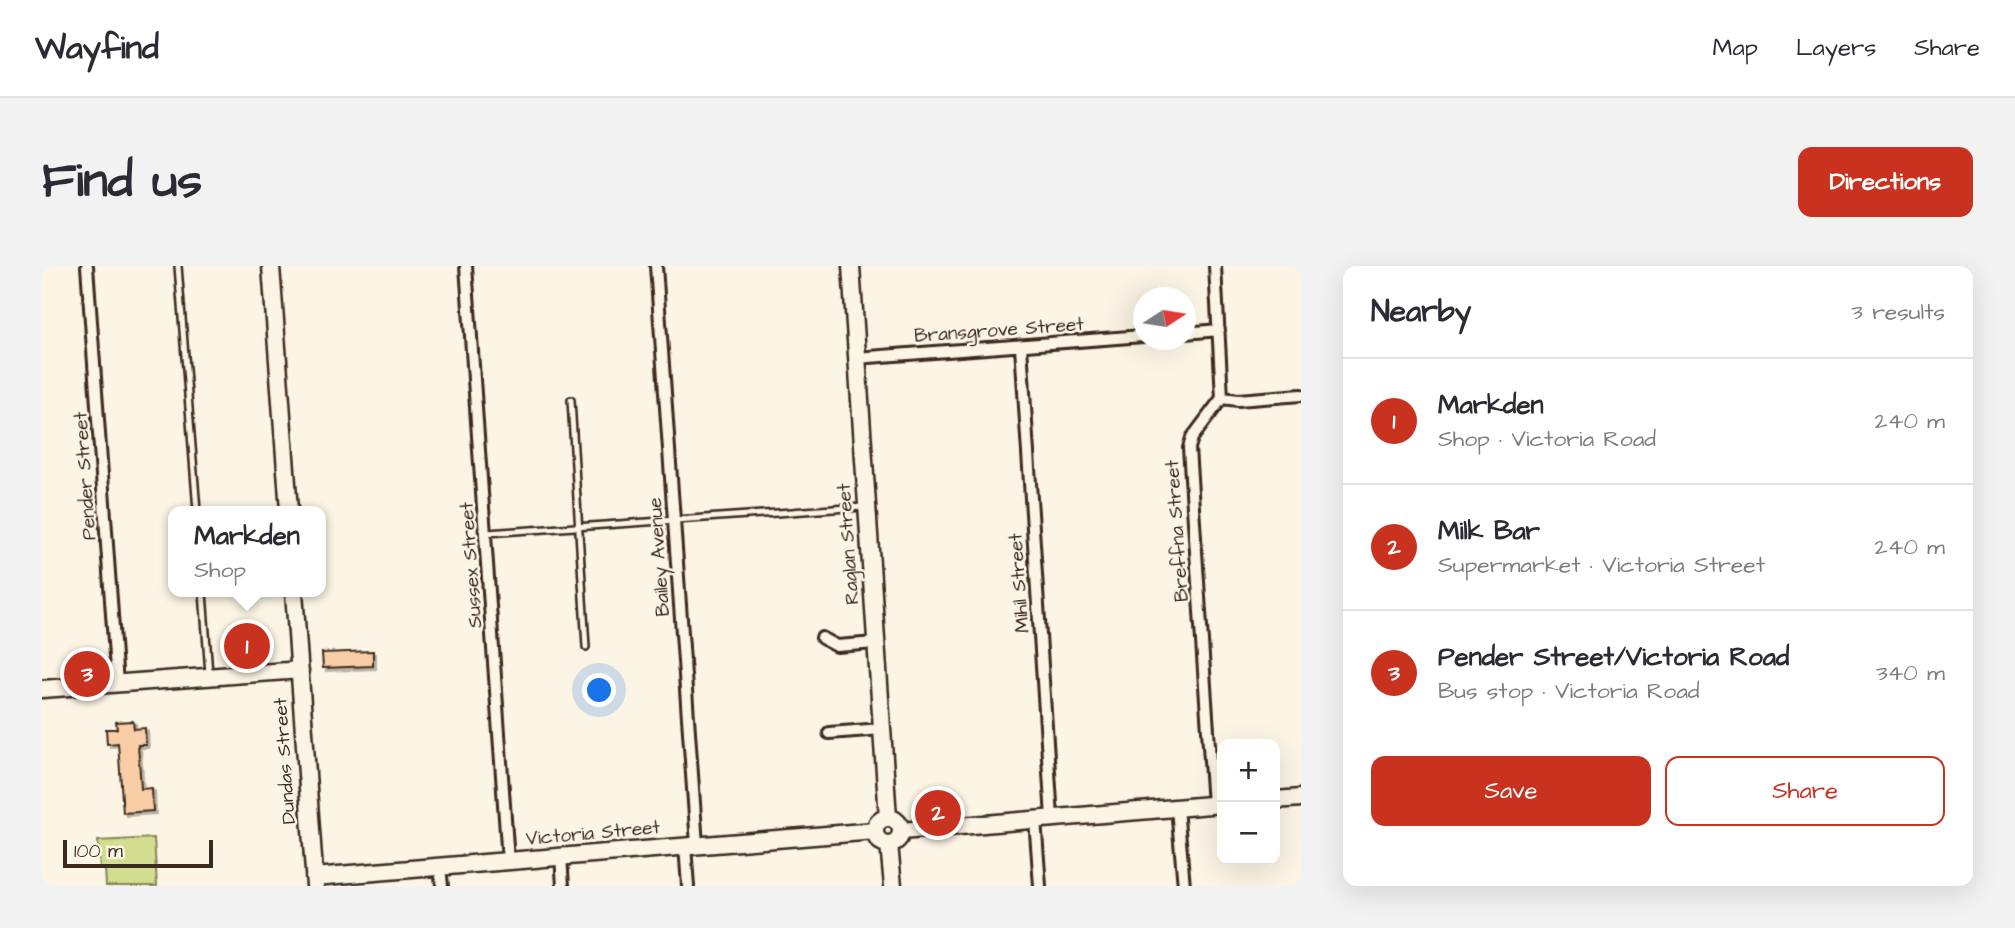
<!DOCTYPE html>
<meta charset="utf-8">
<style>
body{margin:0;font-family:"Architects Daughter",sans-serif;background:#f2f2f3;color:#2b2b33}
.controls{position:absolute;right:21px;bottom:21px;display:grid;overflow:hidden;border-radius:14px;box-shadow:0 7px 28px #0002}
.controls button{width:63px;height:63px;display:grid;place-items:center;padding:0;border:0;border-bottom:2px solid #e1e1e2;background:#fff;color:#2b2b33;font:35px sans-serif}
.compass{position:absolute;left:1091px;top:21px;width:63px;height:63px;border-radius:50%;background:#fff;box-shadow:0 7px 28px #0002;rotate:78deg}
.scale{position:absolute;left:21px;bottom:18px;width:150px;box-sizing:border-box;padding-left:7px;border:4px solid #3b2a1e;border-top:0;font-size:19px;line-height:24px;white-space:nowrap;color:#3b2a1e;-webkit-text-stroke:5px #fcf5e5;paint-order:stroke}
.you{position:absolute;left:558px;top:425px;width:24px;height:24px;margin:-18px;border:5px solid #fff;border-radius:50%;background:#1a73e8;box-shadow:0 0 0 10px #1a73e833}
.badge{display:grid;place-items:center;width:46px;height:46px;border-radius:50%;background:#c8321e;color:#fff;font-size:23px;font-weight:700}
.pin{position:absolute;translate:-50% -50%;border:4px solid #fff;box-shadow:0 2px 7px #0006}
.popup{position:absolute;left:126px;top:240px;width:158px;height:91px;box-sizing:border-box;display:grid;place-content:center;border-radius:14px;background:#fff;filter:drop-shadow(0 2px 5px #0005);font-size:23px;white-space:nowrap;color:#7c7c81}
.popup b{font-size:26px;color:#2b2b33}
.popup::after{content:'';position:absolute;left:50%;top:100%;margin-left:-14px;border:14px solid transparent;border-top-color:#fff}
.list{margin:0;padding:0;list-style:none}
h2{display:flex;justify-content:space-between;align-items:center;height:91px;margin:0;padding:0 28px;font-size:30px}
h2 small{font-size:23px;font-weight:400;color:#7c7c81}
.list li{display:grid;grid-template-columns:46px 1fr auto;gap:21px;align-items:center;box-sizing:border-box;height:126px;padding:0 28px;border-top:2px solid #e1e1e2}
.list b{display:block;font-size:26px;white-space:nowrap}
.list p{margin:0;font-size:23px;white-space:nowrap;color:#7c7c81}
.list em{font-size:23px;font-style:normal;color:#7c7c81}
.actions{display:flex;gap:14px;padding:21px 28px}
.actions a{flex:1;padding:16px 0;border:2px solid #c8321e;border-radius:14px;text-align:center;font-size:24px;color:#c8321e}
.actions .main{background:#c8321e;color:#fff}
.map{position:relative;flex:none;width:1259px;height:620px;overflow:hidden;border-radius:14px}
header{display:flex;align-items:center;gap:42px;box-sizing:border-box;height:98px;padding:0 35px;background:#fff;border-bottom:2px solid #e1e1e2}
header strong{font-size:33px}
nav{display:flex;gap:38px;margin-inline-start:auto;font-size:24px}
.intro{display:flex;align-items:center;justify-content:space-between;box-sizing:border-box;height:168px;padding:0 42px}
h1{margin:0;font-size:49px}
.button{padding:18px 32px;border-radius:14px;background:#c8321e;color:#fff;font-size:24px;font-weight:700}
main{display:flex;gap:42px;padding:0 42px}
aside{flex:1;background:#fff;border-radius:14px;box-shadow:0 7px 28px #0002}
.map>svg:first-child{display:block}
.green{fill:#d2dd90;stroke:#868457;stroke-width:2}
.building{fill:#f9cea7;stroke:#3b2a1e;stroke-width:2;filter:url(#shadow)}
.lines{fill:none;stroke-linecap:round;stroke-linejoin:round}
.lane-casing{stroke:#3b2a1e;stroke-width:10}
.street-casing{stroke:#3b2a1e;stroke-width:16}
.secondary-casing{stroke:#3b2a1e;stroke-width:21}
.lane{stroke:#fcf5e5;stroke-width:5}
.street{stroke:#fcf5e5;stroke-width:10}
.secondary{stroke:#fcf5e5;stroke-width:16}
.labels{text-anchor:middle;dominant-baseline:central;stroke-width:5;stroke-linejoin:round;paint-order:stroke}
.street-label{font-size:19px;fill:#3b2a1e;stroke:#fcf5e5}
</style>
<header>
<strong>Wayfind</strong>
<nav><a>Map</a><a>Layers</a><a>Share</a></nav>
</header>
<div class="intro"><h1>Find us</h1><a class="button">Directions</a></div>
<main>
<div class="map">
<svg width="1259" height="620" viewBox="0 0 1259 620">
<defs>
<filter id="shadow"><feDropShadow dx="3" dy="3" stdDeviation="0" flood-color="#0004"/></filter>
</defs>
<rect width="100%" height="100%" fill="#fcf5e5"/>
<filter id="ink" filterUnits="userSpaceOnUse"><feTurbulence type="fractalNoise" baseFrequency=".0143" numOctaves="2"/><feDisplacementMap in="SourceGraphic" scale="14" xChannelSelector="R" yChannelSelector="G"/><feConvolveMatrix kernelMatrix="1 2 1 2 8 2 1 2 1" color-interpolation-filters="sRGB"/></filter>
<g filter="url(#ink)">
<path class="green" d="M112 572 115 620H64L63 603H58L56 575Z"/>
<path class="building" d="M331 385V400L281 402 280 387Z
M91 455 92 463 103 462 104 479H96L99 523 110 522 111 545 81 547 76 477 65 478 64 463H75L74 456Z"/>
<g class="lines">
<g class="lane-casing">
<path id="lane" d="M136 0 155 245
M529 134 544 381
M445 267 821 241
M161 326 167 408"/>
</g>
<g class="street-casing">
<path id="street" d="M45 0 75 418
M424 0 466 595
M614 0 655 579
M1143 67 1177 64
M979 80 1010 552
M814 92 1101 70
M1180 132 1196 134 1259 129
M780 372 795 380 834 377
M787 467 840 463
M1171 539 1147 182 1150 172 1180 132 1173 0
M1135 542 1142 620
M993 553 998 620
M643 580 646 620
M519 590 521 620
M398 601 400 620"/>
</g>
<g class="secondary-casing">
<path id="secondary" d="M229 0 247 245
M809 0 846 552
M252 326 273 620
M0 423 258 404
M1233 534 1259 532
M833 565a13 13 0 1 1 26 0a13 13 0 1 1-26 0Z
M859 565 1180 538
M847 578 851 620
M272 611 833 565"/>
</g>
<use href="#lane" class="lane"/>
<use href="#street" class="street"/>
<use href="#secondary" class="secondary"/>
</g>
</g>
<g class="labels">
<g class="street-label">
<text transform="translate(957 64) rotate(-4)">Bransgrove Street</text>
<text transform="translate(43 210) rotate(-94)">Pender Street</text>
<text transform="translate(1135 265) rotate(-94)">Breffna Street</text>
<text transform="translate(806 278) rotate(-94)">Raglan Street</text>
<text transform="translate(617 291) rotate(-94)">Bailey Avenue</text>
<text transform="translate(429 299) rotate(-94)">Sussex Street</text>
<text transform="translate(977 317) rotate(-94)">Mihil Street</text>
<text transform="translate(243 495) rotate(-94)">Dundas Street</text>
<text transform="translate(551 567) rotate(-5)">Victoria Street</text>
</g>
</g>
</svg>
<div class="controls">
<button>+</button>
<button>−</button>
</div>
<svg class="compass" viewBox="-18 -18 36 36"><path d="M0-13l5 13h-10z" fill="#e53935"/><path d="M0 13l5-13h-10z" fill="#7c7c81"/></svg>
<div class="scale">100 m</div>
<div class="you"></div>
<div class="pin badge" style="left:205px;top:380px">1</div>
<div class="popup"><b>Markden</b>Shop</div>
<div class="pin badge" style="left:896px;top:547px">2</div>
<div class="pin badge" style="left:45px;top:408px">3</div>
</div>
<aside>
<h2>Nearby<small>3 results</small></h2>
<ul class="list">
<li><span class="badge">1</span><div><b>Markden</b><p>Shop · Victoria Road</p></div><em>240 m</em></li>
<li><span class="badge">2</span><div><b>Milk Bar</b><p>Supermarket · Victoria Street</p></div><em>240 m</em></li>
<li><span class="badge">3</span><div><b>Pender Street/Victoria Road</b><p>Bus stop · Victoria Road</p></div><em>340 m</em></li>
</ul>
<div class="actions"><a class="main">Save</a><a>Share</a></div>
</aside>
</main>
